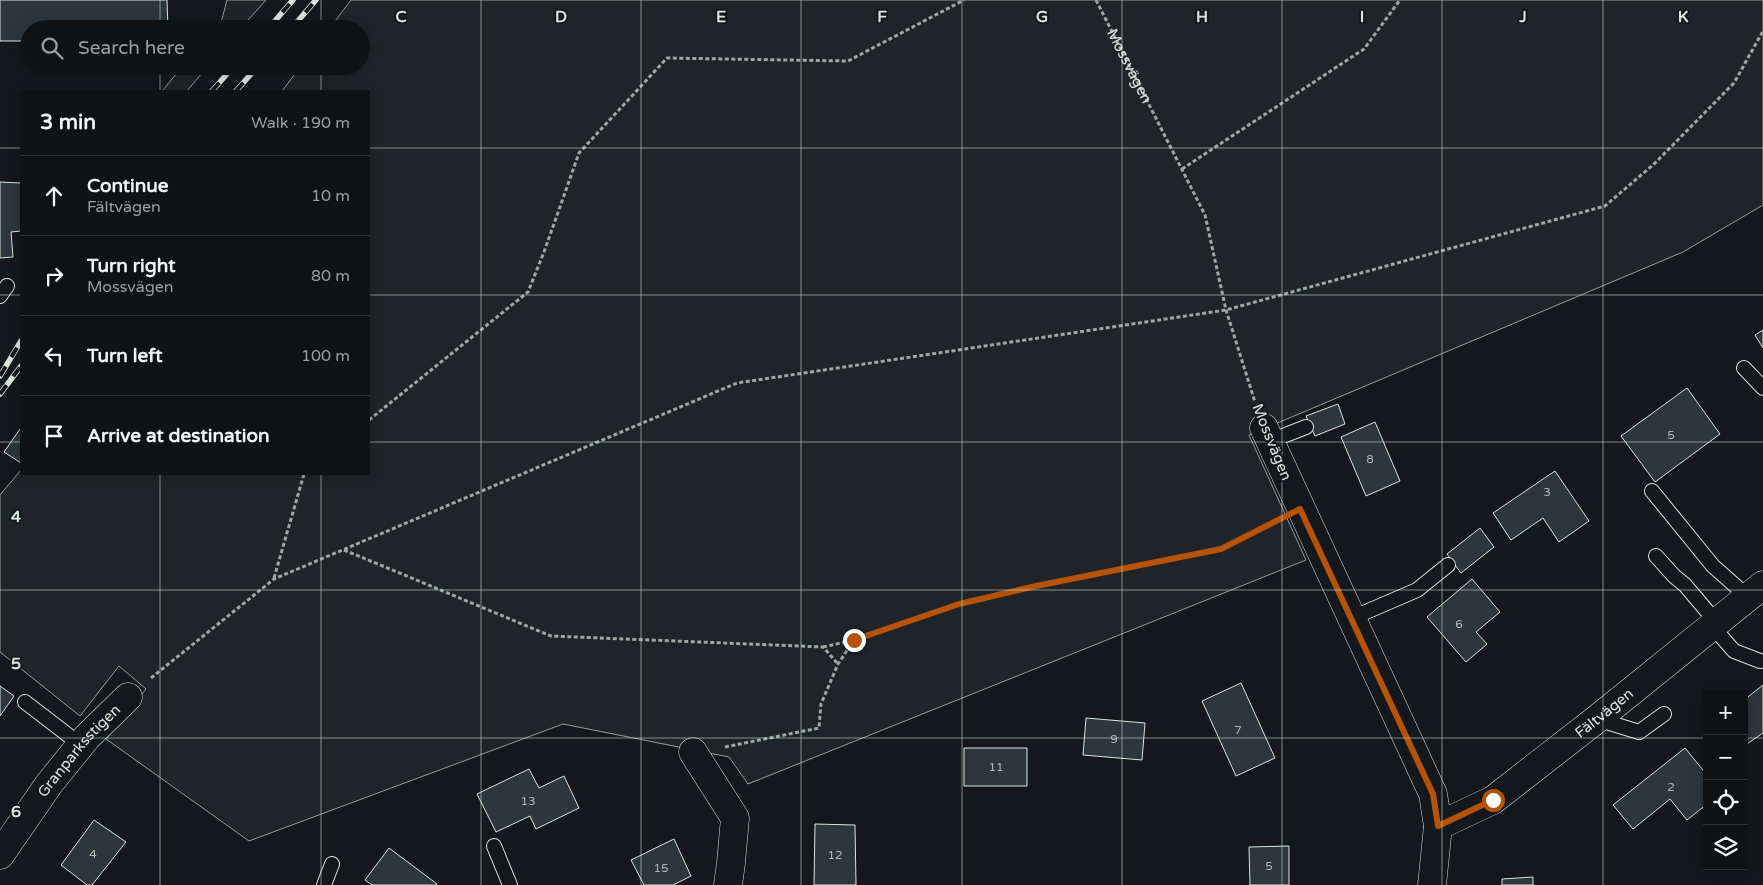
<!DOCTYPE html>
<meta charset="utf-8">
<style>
body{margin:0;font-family:"Varela Round",sans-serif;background:#1d2022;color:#f1f3f6}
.controls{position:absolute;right:15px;bottom:15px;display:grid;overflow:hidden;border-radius:0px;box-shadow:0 2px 12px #0003}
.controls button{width:45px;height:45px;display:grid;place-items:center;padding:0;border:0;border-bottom:1px solid #2f3234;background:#0f1215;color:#f1f3f6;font:25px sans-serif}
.stop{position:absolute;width:15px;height:15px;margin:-11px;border:4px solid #b45309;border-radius:50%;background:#fff}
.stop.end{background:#b45309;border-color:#fff;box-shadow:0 1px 5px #0008}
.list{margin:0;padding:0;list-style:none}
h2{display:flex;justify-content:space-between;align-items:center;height:65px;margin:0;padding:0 20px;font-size:21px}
h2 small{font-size:16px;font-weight:400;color:#9b9ea0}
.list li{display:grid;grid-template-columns:32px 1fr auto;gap:15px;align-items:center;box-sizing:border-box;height:80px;padding:0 20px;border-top:1px solid #2f3234}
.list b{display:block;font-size:19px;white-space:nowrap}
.list p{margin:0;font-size:16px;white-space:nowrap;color:#9b9ea0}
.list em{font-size:16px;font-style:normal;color:#9b9ea0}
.icon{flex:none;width:28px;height:28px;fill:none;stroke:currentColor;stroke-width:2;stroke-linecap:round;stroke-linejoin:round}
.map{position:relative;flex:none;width:1763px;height:885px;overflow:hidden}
.search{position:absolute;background:#0f1215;box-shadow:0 2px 12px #0003;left:20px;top:20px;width:350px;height:55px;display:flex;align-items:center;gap:12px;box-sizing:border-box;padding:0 18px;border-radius:28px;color:#9b9ea0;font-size:19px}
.panel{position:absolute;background:#0f1215;box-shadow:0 2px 12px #0003;left:20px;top:90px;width:350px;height:385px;border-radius:0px}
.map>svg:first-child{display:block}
.green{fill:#202428;stroke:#939e99}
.building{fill:#2c363c;stroke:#d8e6dc}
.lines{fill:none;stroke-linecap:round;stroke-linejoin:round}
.service-casing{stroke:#d8e6dc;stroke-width:16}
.minor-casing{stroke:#d8e6dc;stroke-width:29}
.path{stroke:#9da8a2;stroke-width:3;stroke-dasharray:4 2.5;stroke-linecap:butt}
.service{stroke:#14181c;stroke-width:14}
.minor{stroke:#14181c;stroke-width:28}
.rail-casing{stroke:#d8e6dc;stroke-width:5.5}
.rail{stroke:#14181c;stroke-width:4;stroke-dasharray:11;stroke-linecap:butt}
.route{stroke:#b45309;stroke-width:6}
.grid{fill:none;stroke:#d8e6dc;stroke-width:1;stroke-opacity:0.55}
.labels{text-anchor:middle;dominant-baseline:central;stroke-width:4;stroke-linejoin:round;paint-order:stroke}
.number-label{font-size:12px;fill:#adbab4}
.street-label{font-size:15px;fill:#d8e6dc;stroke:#14181c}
.grid-label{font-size:16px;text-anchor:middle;font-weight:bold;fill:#d8e6dc;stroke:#14181c;stroke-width:4;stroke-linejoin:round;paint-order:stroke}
</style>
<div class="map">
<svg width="1763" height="885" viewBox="0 0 1763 885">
<rect width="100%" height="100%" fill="#14181c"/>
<path class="green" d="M227 0H266L240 29H214L222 19Z
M351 0H1763V205L1683 252 1249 435 1306 560 748 784 729 757 563 724 249 841 106 739 146 689 119 666 80 716 0 652V495L21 470V474H369V91H282L301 66H361V29H329Z
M183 66H208L187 91H162Z"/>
<path class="building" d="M0 0H167L168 29H29V41H0Z
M0 182 21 183V231L11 232 13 257 0 258Z
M1763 330V348L1755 335Z
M1687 388 1720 434 1655 482 1621 436Z
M1338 404 1345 424 1315 436 1306 416Z
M1375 422 1400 481 1366 496 1341 437Z
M20 429 21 430V463L4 452Z
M1555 471 1589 521 1559 542 1543 518 1511 540 1493 513Z
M1480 528 1494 547 1461 573 1447 554Z
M1472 579 1500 612 1476 632 1487 644 1466 662 1427 617Z
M1241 683 1275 758 1236 776 1202 701Z
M1763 685V733L1747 744 1744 741V700Z
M0 686 14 696 0 716Z
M1086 718 1145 723 1142 760 1083 755Z
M964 748H1027V786H964Z
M1685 748 1707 775V804L1687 820 1670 799 1633 829 1613 805Z
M529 769 539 788 564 776 579 808 536 829 530 816 496 832 477 794Z
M94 820 126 842 92 885H87L61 865Z
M815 824 855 825 856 885H814Z
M674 839 691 876 673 885H644L631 860Z
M1289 846V885H1250L1249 847Z
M389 848 437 884 436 885H372L365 880Z
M1533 877V885H1502V879Z"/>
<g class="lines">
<g class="service-casing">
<path id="service" d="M0 296 7 286
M1744 368 1763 388
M1270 441 1306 427
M1652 491 1713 566 1748 597
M1656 556 1674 576 1685 585 1717 623
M1352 618 1417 590 1448 565
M1712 626 1734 651 1760 661
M25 702 81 745
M1597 719 1639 732 1664 714
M494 846 510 885
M324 885 332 864"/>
</g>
<g class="minor-casing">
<g id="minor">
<path d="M1264 428 1433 794 1438 826 1432 885"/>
<path d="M693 752 735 818 731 863 728 885"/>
<path id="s2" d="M1438 826 1493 800 1597 719 1763 585"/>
<path id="s3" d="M0 855 49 784 87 737 128 697"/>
</g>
</g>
<g class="path">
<path id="s1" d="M1096 0 1205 215 1226 310 1255 402"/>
<path d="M1182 169 1364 49 1400 0"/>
<path d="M369 420 528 292 544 252 579 153 667 58 848 61 964 0"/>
<path d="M344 550 551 636 823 647 838 664"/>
<path d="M274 578 304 474"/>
<path d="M823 647 854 640"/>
<path d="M151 678 274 579 737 383 1226 310 1605 206 1654 164 1734 83 1763 31"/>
<path d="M725 747 819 728 821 704 838 664 854 640 959 604 1036 586 1221 549 1275 522"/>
</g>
<use href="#service" class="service"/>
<use href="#minor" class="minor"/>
<g class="rail-casing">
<path id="rail" d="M268 29 293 0
M291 29 316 0
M212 91 234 66
M236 91 258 66
M0 376 21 341
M0 394 21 366"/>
</g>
<use href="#rail" class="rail"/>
</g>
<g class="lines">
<path class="route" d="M854 640 959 604 1036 586 1221 549 1300 509 1433 794 1438 826 1493 800"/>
</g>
<path class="grid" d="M160 0V29M321 0V29M481 0V885M641 0V885M801 0V885M962 0V885M1122 0V885M1282 0V885M1442 0V885M1603 0V885M160 66V91M321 66V91M0 148H21M369 148H1763M0 295H21M369 295H1763M0 442H21M369 442H1763M160 474V885M321 474V885M0 590H1763M0 738H1707M1744 738H1763"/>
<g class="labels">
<g class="number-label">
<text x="1671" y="435">5</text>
<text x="1370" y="459">8</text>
<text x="1547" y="492">3</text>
<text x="1459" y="624">6</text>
<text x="1238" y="730">7</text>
<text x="1114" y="739">9</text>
<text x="996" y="767">11</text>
<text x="1671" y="787">2</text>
<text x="528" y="801">13</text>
<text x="93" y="854">4</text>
<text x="835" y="855">12</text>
<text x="1269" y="866">5</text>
<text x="661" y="868">15</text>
</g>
<g class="street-label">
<text stroke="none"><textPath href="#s1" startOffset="74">Mossvägen</textPath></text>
<text transform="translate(1272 442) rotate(68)">Mossvägen</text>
<text stroke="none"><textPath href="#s2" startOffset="202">Fältvägen</textPath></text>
<text stroke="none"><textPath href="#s3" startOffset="131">Granparksstigen</textPath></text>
</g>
</g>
<g class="grid-label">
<text x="401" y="22">C</text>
<text x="561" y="22">D</text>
<text x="721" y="22">E</text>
<text x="882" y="22">F</text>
<text x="1042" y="22">G</text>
<text x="1202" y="22">H</text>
<text x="1362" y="22">I</text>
<text x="1523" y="22">J</text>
<text x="1683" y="22">K</text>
<text x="16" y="522">4</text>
<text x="16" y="669">5</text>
<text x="16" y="817">6</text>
</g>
</svg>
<div class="controls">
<button>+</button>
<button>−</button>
<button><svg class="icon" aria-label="locate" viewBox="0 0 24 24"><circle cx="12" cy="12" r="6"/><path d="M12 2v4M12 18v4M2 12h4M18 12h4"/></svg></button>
<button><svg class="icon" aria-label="layers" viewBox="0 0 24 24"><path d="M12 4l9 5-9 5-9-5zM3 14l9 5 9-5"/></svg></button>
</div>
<div class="stop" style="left:1493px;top:800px"></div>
<div class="stop end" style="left:854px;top:640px"></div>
<div class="search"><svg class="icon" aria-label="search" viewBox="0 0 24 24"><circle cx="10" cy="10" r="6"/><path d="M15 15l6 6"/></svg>Search here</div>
<section class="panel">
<h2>3 min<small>Walk · 190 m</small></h2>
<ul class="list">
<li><svg class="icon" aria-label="ahead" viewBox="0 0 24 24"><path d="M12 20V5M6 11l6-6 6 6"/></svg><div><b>Continue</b><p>Fältvägen</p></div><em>10 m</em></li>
<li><svg class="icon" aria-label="right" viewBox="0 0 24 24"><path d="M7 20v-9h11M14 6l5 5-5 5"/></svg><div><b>Turn right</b><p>Mossvägen</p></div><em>80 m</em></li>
<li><svg class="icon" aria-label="left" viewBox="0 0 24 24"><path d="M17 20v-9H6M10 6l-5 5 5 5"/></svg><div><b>Turn left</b></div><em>100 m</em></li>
<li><svg class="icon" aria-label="arrive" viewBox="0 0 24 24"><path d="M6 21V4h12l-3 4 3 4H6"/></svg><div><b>Arrive at destination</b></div></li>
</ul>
</section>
</div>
